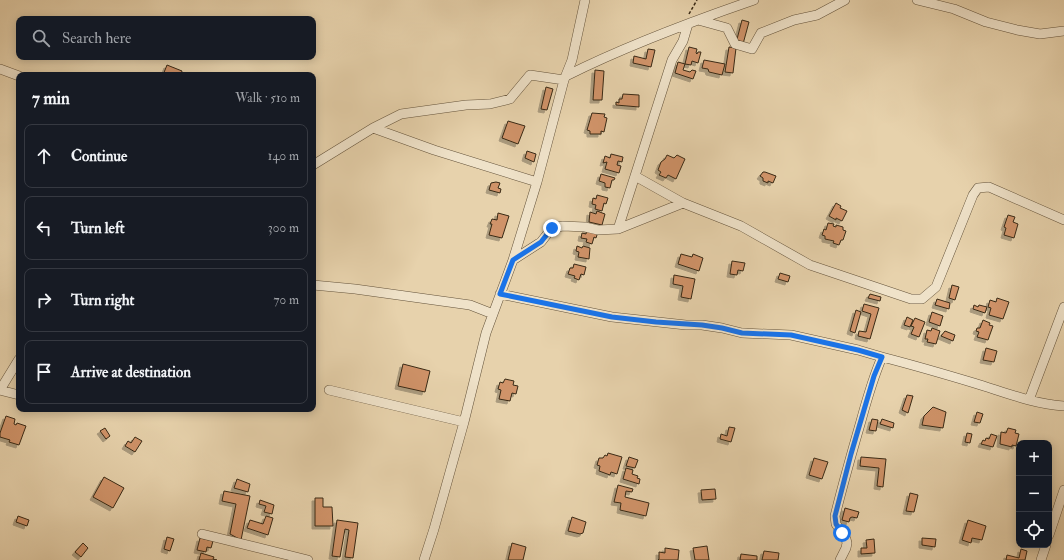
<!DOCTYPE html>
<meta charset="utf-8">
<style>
body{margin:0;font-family:"IM FELL Double Pica",serif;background:#20242c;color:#f1f3f6}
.controls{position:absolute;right:12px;bottom:12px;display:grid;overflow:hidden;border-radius:8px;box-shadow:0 2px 10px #0003}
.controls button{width:36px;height:36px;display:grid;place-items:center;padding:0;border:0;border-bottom:1px solid #363941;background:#171b24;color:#f1f3f6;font:20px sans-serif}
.stop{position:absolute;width:12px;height:12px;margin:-9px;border:3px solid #1a73e8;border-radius:50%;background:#fff}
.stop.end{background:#1a73e8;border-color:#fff;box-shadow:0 1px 4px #0008}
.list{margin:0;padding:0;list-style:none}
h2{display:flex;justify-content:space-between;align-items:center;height:52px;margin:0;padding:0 16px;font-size:17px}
h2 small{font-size:13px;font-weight:400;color:#9ea1a6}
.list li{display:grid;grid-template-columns:26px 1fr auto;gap:12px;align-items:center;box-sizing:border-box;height:64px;margin:0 8px 8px;padding:0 8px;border:1px solid #363941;border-radius:8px}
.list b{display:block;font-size:15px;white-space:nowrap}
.list em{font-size:13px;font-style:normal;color:#9ea1a6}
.icon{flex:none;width:22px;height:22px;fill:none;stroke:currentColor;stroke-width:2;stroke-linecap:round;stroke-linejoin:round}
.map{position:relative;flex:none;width:1064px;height:560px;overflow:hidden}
.search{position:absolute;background:#171b24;box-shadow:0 2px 10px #0003;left:16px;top:16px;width:300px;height:44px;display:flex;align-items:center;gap:10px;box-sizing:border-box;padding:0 14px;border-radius:8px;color:#9ea1a6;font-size:15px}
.panel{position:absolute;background:#171b24;box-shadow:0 2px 10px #0003;left:16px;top:72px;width:300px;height:340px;border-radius:8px}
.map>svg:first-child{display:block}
.building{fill:#d09369;stroke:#382915;filter:url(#shadow)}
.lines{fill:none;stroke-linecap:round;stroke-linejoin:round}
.street-casing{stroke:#64533b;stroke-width:10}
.path{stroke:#382915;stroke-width:1.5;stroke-dasharray:3 2;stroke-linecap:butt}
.street{stroke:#efe2c9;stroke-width:9}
.route{stroke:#1a73e8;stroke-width:5}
</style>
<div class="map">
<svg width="1064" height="560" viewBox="0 0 1064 560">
<defs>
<filter id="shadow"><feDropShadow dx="-3" dy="3" stdDeviation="0" flood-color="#0004"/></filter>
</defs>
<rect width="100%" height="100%" fill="#e7d2ac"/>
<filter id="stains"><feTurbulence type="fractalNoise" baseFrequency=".005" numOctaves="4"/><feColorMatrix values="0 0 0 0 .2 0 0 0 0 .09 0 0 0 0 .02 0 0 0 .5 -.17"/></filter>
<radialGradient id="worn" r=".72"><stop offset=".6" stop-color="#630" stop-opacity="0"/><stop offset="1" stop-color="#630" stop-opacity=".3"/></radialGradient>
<path class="building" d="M742 20 749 22 743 44 736 43Z
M689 47 697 49 696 53 697 54 698 52H701L698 63 692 61 691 65 685 64Z
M729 47 736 48 733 73 725 72Z
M648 49 655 50 651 67 633 63 634 56 646 59Z
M704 60 725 64 722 75 709 72 708 69 702 68Z
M678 62 685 64 683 70 690 72 692 70 696 71 693 79 675 73Z
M167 65 182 71 181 75H163Z
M595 70 604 71 602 100H593Z
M546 87 553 89 547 110 541 109Z
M623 94 639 95V107L616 105V102L619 103V99H622Z
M592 113 605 114 604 117 607 118 604 132 601 131V134H590V131L587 130Z
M508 121 525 126 518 144 502 138Z
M527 151 536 154 534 162 525 158Z
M611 154 623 157 622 162 618 161 617 165 621 166 619 173 605 169 607 162 603 163 605 156 610 158Z
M667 155 674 158 677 155 685 159 676 179 668 175 666 178 659 175 661 172 658 170 661 162 665 159Z
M763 172H765L776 176 773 183 768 181V183L763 181V178L760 176Z
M601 174 615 178 614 180H612L610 188 605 187V183L599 181Z
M496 182 500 183 498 188 501 189 500 193 489 190 491 183Z
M597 195 608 198 606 204 604 203 602 211 595 209 596 205 592 204 593 198 596 199Z
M836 203 841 206 840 208 847 211 842 221 836 218V220L829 216Z
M597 211 605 214 602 225 589 222 590 212 596 214Z
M498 213 509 216 502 238 489 235 492 224H490L492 219 497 220Z
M1008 215 1015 217 1013 222 1018 224 1014 238 1004 235 1006 228 1004 227Z
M828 223 834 224 833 226 836 227V225L843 227V230L846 231 843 240H841L839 245 833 243 834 241 825 239V236L822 235 824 229 826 230Z
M587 229 598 232 596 238 594 237 592 244 586 242 587 239 581 238 582 233 586 234Z
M577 246 582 248 583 246 590 248 589 259 578 257 579 252 576 251Z
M681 254 692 257 693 254 703 258 699 271 678 264Z
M732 261 745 263 743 271 738 270 737 275 730 274Z
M574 264 586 267 584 275 581 274 579 280 574 278 575 276 568 274 570 268H573Z
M780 273 790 276 788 282 778 279Z
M674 275 695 279 691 299 681 297 683 286 673 284Z
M952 285 959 287 955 300 949 298Z
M870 294 881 297 880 301 868 298Z
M997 298 1009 302 1003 319 989 315 991 308 988 307 990 300 996 302Z
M937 299 950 303 949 309 935 305Z
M864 304 879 308 870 339 858 336 859 331 866 332 871 314 862 311Z
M974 305 978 307 979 305 987 307 985 313 973 309Z
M856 310 861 312 855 333 850 331Z
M932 312 943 316 940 326 929 322Z
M907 317 913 320 910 327 904 325Z
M915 318 925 322 919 337 911 334 914 327 911 326Z
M983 320 990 323 989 325 993 326 988 340 977 337 979 332 976 331 977 328H980Z
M932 328 940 331 936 344 927 342 928 339H925L927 330 931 331Z
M945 331 955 335 953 341 941 336Z
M986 348 997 351 994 362 983 360Z
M403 364 430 371 425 392 398 386Z
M505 379 514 381 513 385 518 386 516 394 512 393 510 401 499 399 501 390 498 389 500 382 503 383Z
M907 395 913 396 908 413 902 410Z
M933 407 946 412 943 428 922 425 924 416Z
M977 412 983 414 980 423 974 422Z
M6 416 15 419 14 424 16 425 17 423 26 426 19 445 9 442 10 440 0 437V433Z
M872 419 878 420 876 431 869 430Z
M882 419 894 423 893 428 880 424Z
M729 427 735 428 731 442 720 439 721 434 727 436Z
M105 428 110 436 106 439 100 431Z
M1008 428 1016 430 1015 433 1019 434 1016 446 1012 445V447L1000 444 1001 432 1006 433Z
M967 433 972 434 970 443 965 442Z
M991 434 997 436 993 447 981 444 983 440 985 441 986 438 989 439Z
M135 437 142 441 135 452 125 446 128 441 131 443Z
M608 453 622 457 617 474 611 472 610 475 599 471 600 466 597 465 599 458H603L605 455 607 456Z
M629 457 638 460 635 468 626 466Z
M861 457 886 459 883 487 877 486 879 468 860 466Z
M814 458 828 462 822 479 809 475Z
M626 468 633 470 632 474 638 476 637 478 640 479 639 484 623 479Z
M104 477 124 488 113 508 93 497Z
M237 479 250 484 248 492 234 488Z
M618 485 633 489 632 492 626 491 625 497 649 503 646 516 620 510 621 503 614 502Z
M715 489 716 499 702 500 701 490Z
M224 491 250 496 241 540 230 534 236 504 222 501Z
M910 493 918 495 914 512 906 511Z
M315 498H323V507H332L333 526H315Z
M260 500 274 505 272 514 264 512 266 506 259 504Z
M845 508 859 512 857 518 852 517 850 518 849 522 842 520Z
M18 516 29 520 27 526 16 522Z
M266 516 273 518 268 535 247 528 250 520 263 524Z
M572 517 586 522 583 533 580 534 568 531Z
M337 520 358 523 353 558 345 557 349 530 345 529 340 557 332 556Z
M968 520 986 526 982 540 972 538 971 543 962 540Z
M167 537 174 539 170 551 164 549Z
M200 538 213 541 211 548 207 547 206 552 197 550Z
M922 538 936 539 935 547 922 545Z
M874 539 875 553 861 554V548H867L866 540Z
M83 543 88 548 81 557 75 552Z
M512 543 526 547 523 560H508Z
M707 546 709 560H695L693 548Z
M665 548 679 550 678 560H658L659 559V552L665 553Z
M1021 549 1027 551 1025 560H1006L1007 555 1019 558Z
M764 551 779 553 778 560H762Z
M201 553 214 557 213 559 217 560H199Z
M741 554 757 556V560H740Z"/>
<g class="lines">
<g class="street-casing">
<path id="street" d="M917 0 954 9 986 22 1017 30 1040 34 1064 31
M698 20 727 28 735 44 752 49 761 33 794 20 817 15 845 0
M0 69 19 76
M566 76C626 46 690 22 754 0
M373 128 434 150 537 182
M313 165 373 128 401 114 466 105 490 104 510 99 530 75 564 80
M635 176 683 203 741 226 810 265 911 299H922L936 287 973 195 978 188 989 187 1064 220
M618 229 672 60 683 41 688 24
M513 260 541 242 552 228 563 226 585 227 598 230 618 229 683 203
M313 285 355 289 470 305 493 314
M500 294 612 317 686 325H702L722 328 742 333 791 335 858 350 882 357
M0 390 19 359
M0 390 19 395
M329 390 464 422
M1029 400 1064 307
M202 534 308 560
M1049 535 1064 490
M424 560 434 529 464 422 486 333 513 260 537 182 564 80 572 60 585 0
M840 560 846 548 847 543 846 539 836 524 835 516C843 484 852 452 861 421 867 399 873 378 882 357 913 365 944 374 974 383 1004 392 1033 404 1064 406
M1041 560 1046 545"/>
</g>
<path class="path" d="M689 14 697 0"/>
<use href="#street" class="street"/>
</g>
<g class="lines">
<path class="route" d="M552 228 541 242 513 260 500 294 612 317 656 322 702 325 722 328 742 333 791 335 858 350 882 357 874 376 851 454 835 516 836 524 842 533"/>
</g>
<rect width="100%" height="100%" filter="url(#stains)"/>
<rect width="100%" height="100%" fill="url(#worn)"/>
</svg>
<div class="controls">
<button>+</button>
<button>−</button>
<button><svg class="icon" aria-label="locate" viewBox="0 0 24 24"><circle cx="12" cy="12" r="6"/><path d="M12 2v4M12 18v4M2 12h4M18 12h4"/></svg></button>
</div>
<div class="stop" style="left:842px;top:533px"></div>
<div class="stop end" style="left:552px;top:228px"></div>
<div class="search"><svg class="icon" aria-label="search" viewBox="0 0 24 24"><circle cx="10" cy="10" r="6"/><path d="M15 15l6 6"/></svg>Search here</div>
<section class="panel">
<h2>7 min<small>Walk · 510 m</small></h2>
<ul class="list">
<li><svg class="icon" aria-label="ahead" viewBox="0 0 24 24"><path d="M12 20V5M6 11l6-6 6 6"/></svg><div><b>Continue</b></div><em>140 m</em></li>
<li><svg class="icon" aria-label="left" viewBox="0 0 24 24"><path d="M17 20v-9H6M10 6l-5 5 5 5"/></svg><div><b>Turn left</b></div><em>300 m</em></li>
<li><svg class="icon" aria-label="right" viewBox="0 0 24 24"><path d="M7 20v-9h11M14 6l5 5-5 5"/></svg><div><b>Turn right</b></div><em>70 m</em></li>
<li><svg class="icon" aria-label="arrive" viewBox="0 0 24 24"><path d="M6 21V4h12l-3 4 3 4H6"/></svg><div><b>Arrive at destination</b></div></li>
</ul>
</section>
</div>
